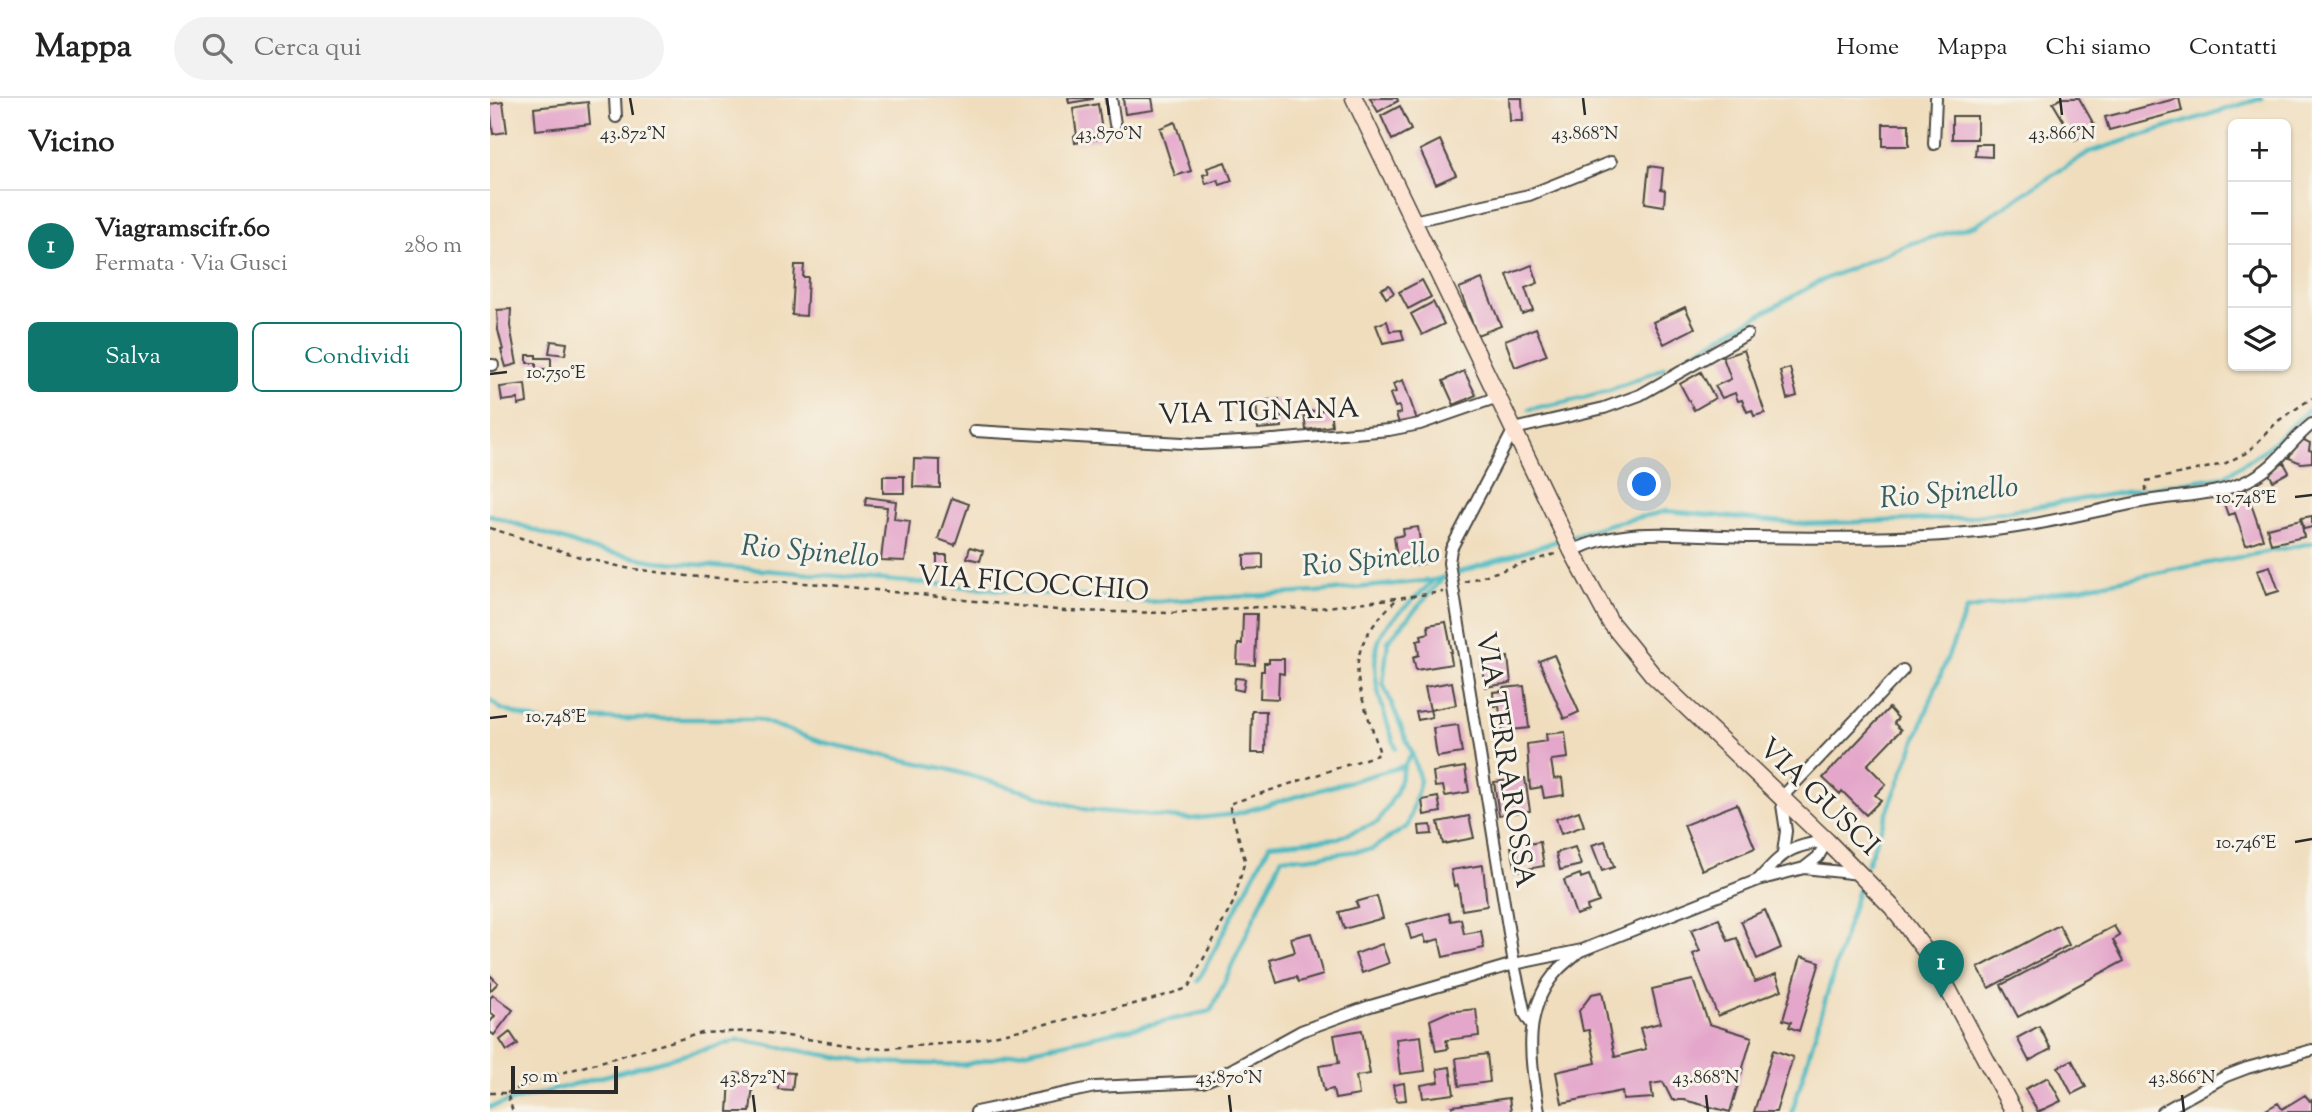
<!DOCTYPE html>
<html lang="it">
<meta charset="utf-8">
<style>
body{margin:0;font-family:"Sorts Mill Goudy",serif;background:#f2f2f2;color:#222}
.controls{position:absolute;right:21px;top:21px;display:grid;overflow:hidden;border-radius:10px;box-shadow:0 2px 5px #0004}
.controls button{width:63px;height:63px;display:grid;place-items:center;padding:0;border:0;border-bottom:2px solid #e0e0e0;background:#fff;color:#222;font:35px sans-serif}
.scale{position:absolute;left:21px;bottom:18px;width:107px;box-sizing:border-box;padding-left:7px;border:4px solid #2b2b2b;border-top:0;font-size:19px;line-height:24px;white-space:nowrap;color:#2b2b2b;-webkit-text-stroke:5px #f7f3e8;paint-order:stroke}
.you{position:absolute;left:1155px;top:387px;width:24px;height:24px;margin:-18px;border:5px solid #fff;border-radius:50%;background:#1a73e8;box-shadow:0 0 0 10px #1a73e833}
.badge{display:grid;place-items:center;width:46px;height:46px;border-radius:50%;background:#0f766e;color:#fff;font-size:23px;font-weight:700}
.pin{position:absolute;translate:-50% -58px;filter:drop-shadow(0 2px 4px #0008)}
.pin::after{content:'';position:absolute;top:37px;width:24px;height:21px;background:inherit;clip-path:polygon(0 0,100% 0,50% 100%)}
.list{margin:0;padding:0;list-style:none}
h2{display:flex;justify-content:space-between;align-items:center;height:91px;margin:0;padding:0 28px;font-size:30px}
h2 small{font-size:23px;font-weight:400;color:#767676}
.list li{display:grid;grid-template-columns:46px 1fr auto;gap:21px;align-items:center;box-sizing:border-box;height:112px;padding:0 28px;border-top:2px solid #e0e0e0}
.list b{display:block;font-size:26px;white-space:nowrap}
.list p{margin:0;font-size:23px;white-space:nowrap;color:#767676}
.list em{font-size:23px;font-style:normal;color:#767676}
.actions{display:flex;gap:14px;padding:21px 28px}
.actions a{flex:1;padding:16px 0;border:2px solid #0f766e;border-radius:10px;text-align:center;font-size:24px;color:#0f766e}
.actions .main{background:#0f766e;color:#fff}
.icon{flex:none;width:38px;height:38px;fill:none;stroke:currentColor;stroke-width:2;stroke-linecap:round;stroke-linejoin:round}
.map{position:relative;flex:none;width:1822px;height:1014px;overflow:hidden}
header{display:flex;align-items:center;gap:42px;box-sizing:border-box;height:98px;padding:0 35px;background:#fff;border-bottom:2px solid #e0e0e0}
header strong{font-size:33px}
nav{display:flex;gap:38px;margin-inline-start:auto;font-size:24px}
.search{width:490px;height:63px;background:#f2f2f2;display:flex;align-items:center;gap:18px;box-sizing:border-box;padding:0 24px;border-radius:38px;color:#767676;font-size:26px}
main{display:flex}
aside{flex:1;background:#fff}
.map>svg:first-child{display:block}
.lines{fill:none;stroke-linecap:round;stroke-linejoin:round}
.stream{stroke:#4ab9c1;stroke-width:4.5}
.building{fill:#e4a6ca}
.street-casing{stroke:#494641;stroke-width:14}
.secondary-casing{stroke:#494641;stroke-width:19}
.path{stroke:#494641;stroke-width:2.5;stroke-dasharray:5 5;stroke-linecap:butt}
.street{stroke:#fff;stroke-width:10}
.secondary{stroke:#fde3d1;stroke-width:16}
.ticks{fill:none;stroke:#2b2b2b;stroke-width:2.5}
.labels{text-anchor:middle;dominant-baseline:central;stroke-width:6;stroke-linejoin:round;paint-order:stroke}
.street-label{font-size:28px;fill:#2b2b2b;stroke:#f7f3e8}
.water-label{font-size:30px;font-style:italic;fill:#365d60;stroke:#f7f3e8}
.ticks-label{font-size:18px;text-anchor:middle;fill:#2b2b2b;stroke:#f7f3e8;stroke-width:6;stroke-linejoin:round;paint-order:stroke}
</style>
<header>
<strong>Mappa</strong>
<div class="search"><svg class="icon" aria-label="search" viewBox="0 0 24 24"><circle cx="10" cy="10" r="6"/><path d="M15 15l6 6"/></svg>Cerca qui</div>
<nav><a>Home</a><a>Mappa</a><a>Chi siamo</a><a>Contatti</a></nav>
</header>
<main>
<aside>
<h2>Vicino<small></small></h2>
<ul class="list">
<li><span class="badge">1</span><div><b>Viagramscifr.60</b><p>Fermata · Via Gusci</p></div><em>280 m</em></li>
</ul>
<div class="actions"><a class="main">Salva</a><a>Condividi</a></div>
</aside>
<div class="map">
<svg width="1822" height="1014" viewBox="0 0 1822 1014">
<rect width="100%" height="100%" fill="#f7f3e8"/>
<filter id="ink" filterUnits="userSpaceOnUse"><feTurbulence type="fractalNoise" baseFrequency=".0143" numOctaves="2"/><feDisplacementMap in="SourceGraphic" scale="14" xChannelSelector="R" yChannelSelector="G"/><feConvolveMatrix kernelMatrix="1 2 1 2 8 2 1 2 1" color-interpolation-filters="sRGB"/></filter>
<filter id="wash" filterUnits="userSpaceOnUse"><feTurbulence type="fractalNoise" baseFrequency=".00686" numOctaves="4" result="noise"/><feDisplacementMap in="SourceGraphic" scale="28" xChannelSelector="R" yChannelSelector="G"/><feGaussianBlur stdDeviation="1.57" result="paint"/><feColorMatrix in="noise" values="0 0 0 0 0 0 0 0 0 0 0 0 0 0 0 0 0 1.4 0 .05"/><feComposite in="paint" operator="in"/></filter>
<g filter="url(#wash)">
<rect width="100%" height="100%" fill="#f0ddbd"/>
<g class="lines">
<path class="stream" d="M1191 261 1330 183 1419 146 1485 127 1599 54 1772 0
M1039 311C1089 303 1130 291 1175 269
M0 417 100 451 165 463 657 504 826 494 945 482 1120 426 1177 413 1315 426 1474 420 1735 378 1777 350 1822 309
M0 602 11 611 60 627 98 621H267L331 644 457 671 598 712 701 721 745 716 914 668 922 655 893 585 898 543 953 480
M906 650C894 616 874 567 893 533 900 521 933 494 944 482
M1377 766 1476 512 1822 445
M708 883 780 746 848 740 888 724 906 695 914 669
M0 1009 249 942 376 964 473 967 721 913 792 759 815 760 882 751 918 728 930 683 922 655
M1302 1014 1368 792"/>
</g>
<g id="blocks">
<path class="building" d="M578 0H603V1L579 5Z
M633 0H662L664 12 635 16Z
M880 0H907L908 3 888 14Z
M1019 0H1032L1033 23H1020Z
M1572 0H1589L1606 30 1585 42 1563 5Z
M1689 0 1692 13 1619 32 1615 19Z
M13 4 17 34 3 36 0 6Z
M98 4 100 26 46 32 44 10Z
M608 6 613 40 585 45 584 38 587 37 583 11Z
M910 8 921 32 902 42 891 18Z
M1462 18H1487V41H1462Z
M685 24 701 73 685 78 670 30Z
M1393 26H1419V48H1393Z
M950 42 966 77 946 86 930 52Z
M1486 46H1502V59L1485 58Z
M735 64 742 83 730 87 728 82 716 86 713 77 719 75 717 70Z
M1159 68 1173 70 1171 91 1175 92 1174 108 1155 105Z
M305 167H314L313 179H318L316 218 302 217Z
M1042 167 1048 185 1035 190 1043 212 1032 216 1017 177Z
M992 181 1011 228 987 237 969 190Z
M932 182 941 199 918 211 909 194Z
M899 187 904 195 896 200 891 191Z
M943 204 954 226 932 237 921 216Z
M1195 209 1205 230 1174 246 1163 224Z
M21 211 20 228 27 266 16 269 11 252H13L8 232 7 212Z
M897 223 900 233 911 232 914 241 893 245 886 227Z
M1046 230 1057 257 1025 269 1015 242Z
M61 243 77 245 75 257 59 255Z
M1254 252 1275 315 1264 318 1262 312 1257 314 1252 302 1248 303 1245 295 1232 300 1225 288 1241 281 1233 259Z
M37 257H46V260H61V271H46V265H37Z
M1300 270 1307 298 1297 301 1290 273Z
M974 273 986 297 964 307 953 283Z
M1211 274 1225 300 1204 312 1190 286Z
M913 282 927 322 910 328 906 316 911 315 909 308 905 309 900 296 906 294 903 286Z
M35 286 37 305 28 307V301L12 303 10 289Z
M789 301 792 329 768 331 766 303Z
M840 311 842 328 816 332 814 314Z
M1808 339 1820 345 1819 352 1822 353V364L1811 365 1799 360Z
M424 361 450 362V390L423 389Z
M1794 365 1799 374 1783 383 1778 374Z
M393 378H414V395H393Z
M1755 388 1773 441 1756 447 1745 415 1738 417 1731 397Z
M376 399 406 403 404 421 420 423 415 463 391 462 397 409 375 407Z
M462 400 479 406 465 447 448 441Z
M1822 418V429L1814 431 1811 420Z
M1811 422 1814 439 1781 446 1777 430Z
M928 429 933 466 918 468 917 460 907 461 904 439 914 437 913 431Z
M480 449 493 453 490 463 477 460Z
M773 456V470L754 471V457Z
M447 457H457V468H447Z
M1780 468 1789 493 1776 497 1767 472Z
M753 516H767L765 567 747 566 748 546H752Z
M956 524 962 554H960L962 566 926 572 923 559 929 557 927 543 932 542 931 537 939 535 938 527Z
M1064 557 1089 614 1074 621 1049 563Z
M1018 559 1021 585 995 589 991 563Z
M779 561H794V576L789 575 788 601 770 600 771 573H774V565H779Z
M745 580 755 581 753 593 744 591Z
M962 584 966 607 940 612 935 589Z
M1034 588 1039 630 1012 633 1009 608H1004L1003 594 1014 593 1013 590Z
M1399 610 1408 620 1404 625 1411 632 1377 667 1396 686 1385 697 1391 702 1376 717 1352 693 1350 696 1333 680Z
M940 612 942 619 928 622 926 614Z
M762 613H776L775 655H761Z
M968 627 972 655 947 659 943 630Z
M1075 634 1078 660 1061 662 1064 681 1072 680 1074 697 1054 700 1052 689 1040 691 1037 646 1057 643 1056 636Z
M975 669 979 694 955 698 953 688 945 689 943 674Z
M1035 680 1040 713 1009 717 1004 684Z
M948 699 951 714 934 717 932 702Z
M1247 706 1265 750 1212 772 1194 727Z
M1089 713 1094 728 1071 736 1066 721Z
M979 718 984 740 953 746 948 724Z
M941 727 942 736 930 737 929 728Z
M1115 743 1124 769 1112 773 1102 747Z
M1050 744 1054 768 1026 773 1021 749Z
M1085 749 1091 767 1070 772 1066 755Z
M993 767 997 808 972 812 968 787 964 788 961 772Z
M1090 776 1091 780 1099 777 1109 804 1097 808 1098 813 1086 817 1074 782Z
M887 798 893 820 854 831 849 814 868 809 866 804Z
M1275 812 1291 850 1267 861 1251 823Z
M959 815 961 823 971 821 974 836 991 833 994 850 953 859 949 841 936 845 934 837 921 841 917 826Z
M1229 821 1238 843 1247 840 1265 884 1286 876 1292 892 1228 918 1203 856 1210 853 1201 832Z
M1569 827 1579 847 1499 890 1488 870Z
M1624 828 1630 838 1623 842 1634 863 1528 919 1511 887Z
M821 835 833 877 809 884 806 879 787 885 780 862 805 854 801 840Z
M892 846 899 865 872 875 865 856Z
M1311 858 1330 864 1309 933 1299 929 1301 924 1293 922Z
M0 877 8 885 0 893Z
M1203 882 1219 926 1262 939 1240 1014 1194 1002H1182L1173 984 1161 986 1163 1000 1133 1002 1132 993 1072 1005 1066 974 1106 965 1099 932 1093 933 1089 913 1102 896 1112 894 1125 959 1156 951 1150 930 1170 925 1162 891Z
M3 897 23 912 4 937 0 934V924L5 918 0 914V900Z
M986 911 989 938 956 942 958 951 946 953 940 922 958 914Z
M1549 928 1561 951 1539 963 1527 940Z
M872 932 880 976 866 978 869 997 845 1001 843 991 834 993 829 968 849 965 844 937Z
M20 934 28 946 17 953 10 942Z
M931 938 935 973 910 976 906 941Z
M1283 952 1303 959 1286 1014H1264Z
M997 956 1000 984 969 988 966 960Z
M1582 962 1596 989 1582 996 1568 969Z
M960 969 964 996 933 1000 931 987 949 984 947 971Z
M289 974 304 975 302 992 288 991Z
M245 975 264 977 260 1014H238L240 981H244Z
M1558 979 1571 1003 1548 1014 1535 991Z
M914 985 916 1002 906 1003 903 987Z
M1815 997 1820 1003 1822 1002V1014H1772L1788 1005 1792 1011Z
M1019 1000 1021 1014H963L962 1008Z"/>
</g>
</g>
<g filter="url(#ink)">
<use href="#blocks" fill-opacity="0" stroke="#494641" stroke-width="2"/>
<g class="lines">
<g class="street-casing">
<path id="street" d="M125 0 126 19
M621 0 625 26
M1444 46 1446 0
M923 123 1039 97 1121 64
M0 267H3
M485 333 710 346 771 343 899 332 930 326 1008 299
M1082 453C1140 425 1203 439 1265 439 1348 440 1437 442 1520 430 1566 424 1610 411 1656 403 1690 397 1728 398 1759 382 1789 367 1798 345 1822 326
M1293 755 1296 733 1291 700 1413 572
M1314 770 1328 759 1337 743
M1269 781C1294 754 1299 748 1337 743
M1042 927 1035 916 1024 866 959 465 961 451 1024 331 1114 310 1150 297 1257 236
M486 1014 605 989 713 984 737 974 811 933 877 909 1024 866 1092 852
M1049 1014C1041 965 1030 912 1069 871 1075 865 1083 859 1090 853L1268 782 1314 770 1370 776
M1672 1014 1736 978 1757 970 1822 952"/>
</g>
<g class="secondary-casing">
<path id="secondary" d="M864 0 1082 453 1120 524 1163 577 1337 743 1402 809 1443 863 1524 1014"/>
</g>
<path class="path" d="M1656 393V383L1734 366 1758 354 1788 323 1822 300
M0 430 90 459 136 470 197 478 331 486 575 513 681 515 768 509 822 511 953 494
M974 484 1068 455
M0 995H17L23 1014
M17 995 50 981 212 935 264 933 384 951 477 944 657 903 698 890 744 803 755 762 739 706 890 656C869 583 845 561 908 500"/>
<use href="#street" class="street"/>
<use href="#secondary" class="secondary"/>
</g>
</g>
<path class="ticks" d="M140 0 143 17M617 0 619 17M1093 0 1095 17M1570 0 1572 17M0 276 17 274M1805 399 1822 397M0 620 17 618M1805 744 1822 741M263 997 265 1014M739 997 741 1014M1216 997 1218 1014M1692 997 1694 1014"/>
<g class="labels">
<g class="street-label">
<text transform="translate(769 315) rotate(-2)">VIA TIGNANA</text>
<text transform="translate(543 487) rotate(4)">VIA FICOCCHIO</text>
<text transform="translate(1014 662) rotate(81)">VIA TERRAROSSA</text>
<text transform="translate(1328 700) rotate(44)">VIA GUSCI</text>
</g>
<g class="water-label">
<text transform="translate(1459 396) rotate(-5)">Rio Spinello</text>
<text transform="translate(320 455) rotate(5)">Rio Spinello</text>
<text transform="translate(881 463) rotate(-6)">Rio Spinello</text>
</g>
</g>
<g class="ticks-label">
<text x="143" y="41">43.872°N</text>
<text x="619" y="41">43.870°N</text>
<text x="1095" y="41">43.868°N</text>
<text x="1572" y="41">43.866°N</text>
<text x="66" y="280">10.750°E</text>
<text x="1756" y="405">10.748°E</text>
<text x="66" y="624">10.748°E</text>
<text x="1756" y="750">10.746°E</text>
<text x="263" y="985">43.872°N</text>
<text x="739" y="985">43.870°N</text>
<text x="1216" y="985">43.868°N</text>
<text x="1692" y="985">43.866°N</text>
</g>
</svg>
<div class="controls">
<button>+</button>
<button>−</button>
<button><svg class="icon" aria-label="locate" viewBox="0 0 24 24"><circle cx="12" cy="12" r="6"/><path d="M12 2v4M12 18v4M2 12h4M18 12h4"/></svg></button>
<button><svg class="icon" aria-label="layers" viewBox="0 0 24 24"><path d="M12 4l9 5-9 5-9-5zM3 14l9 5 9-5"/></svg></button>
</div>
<div class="scale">50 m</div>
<div class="you"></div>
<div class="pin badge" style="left:1451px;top:900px">1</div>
</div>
</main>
